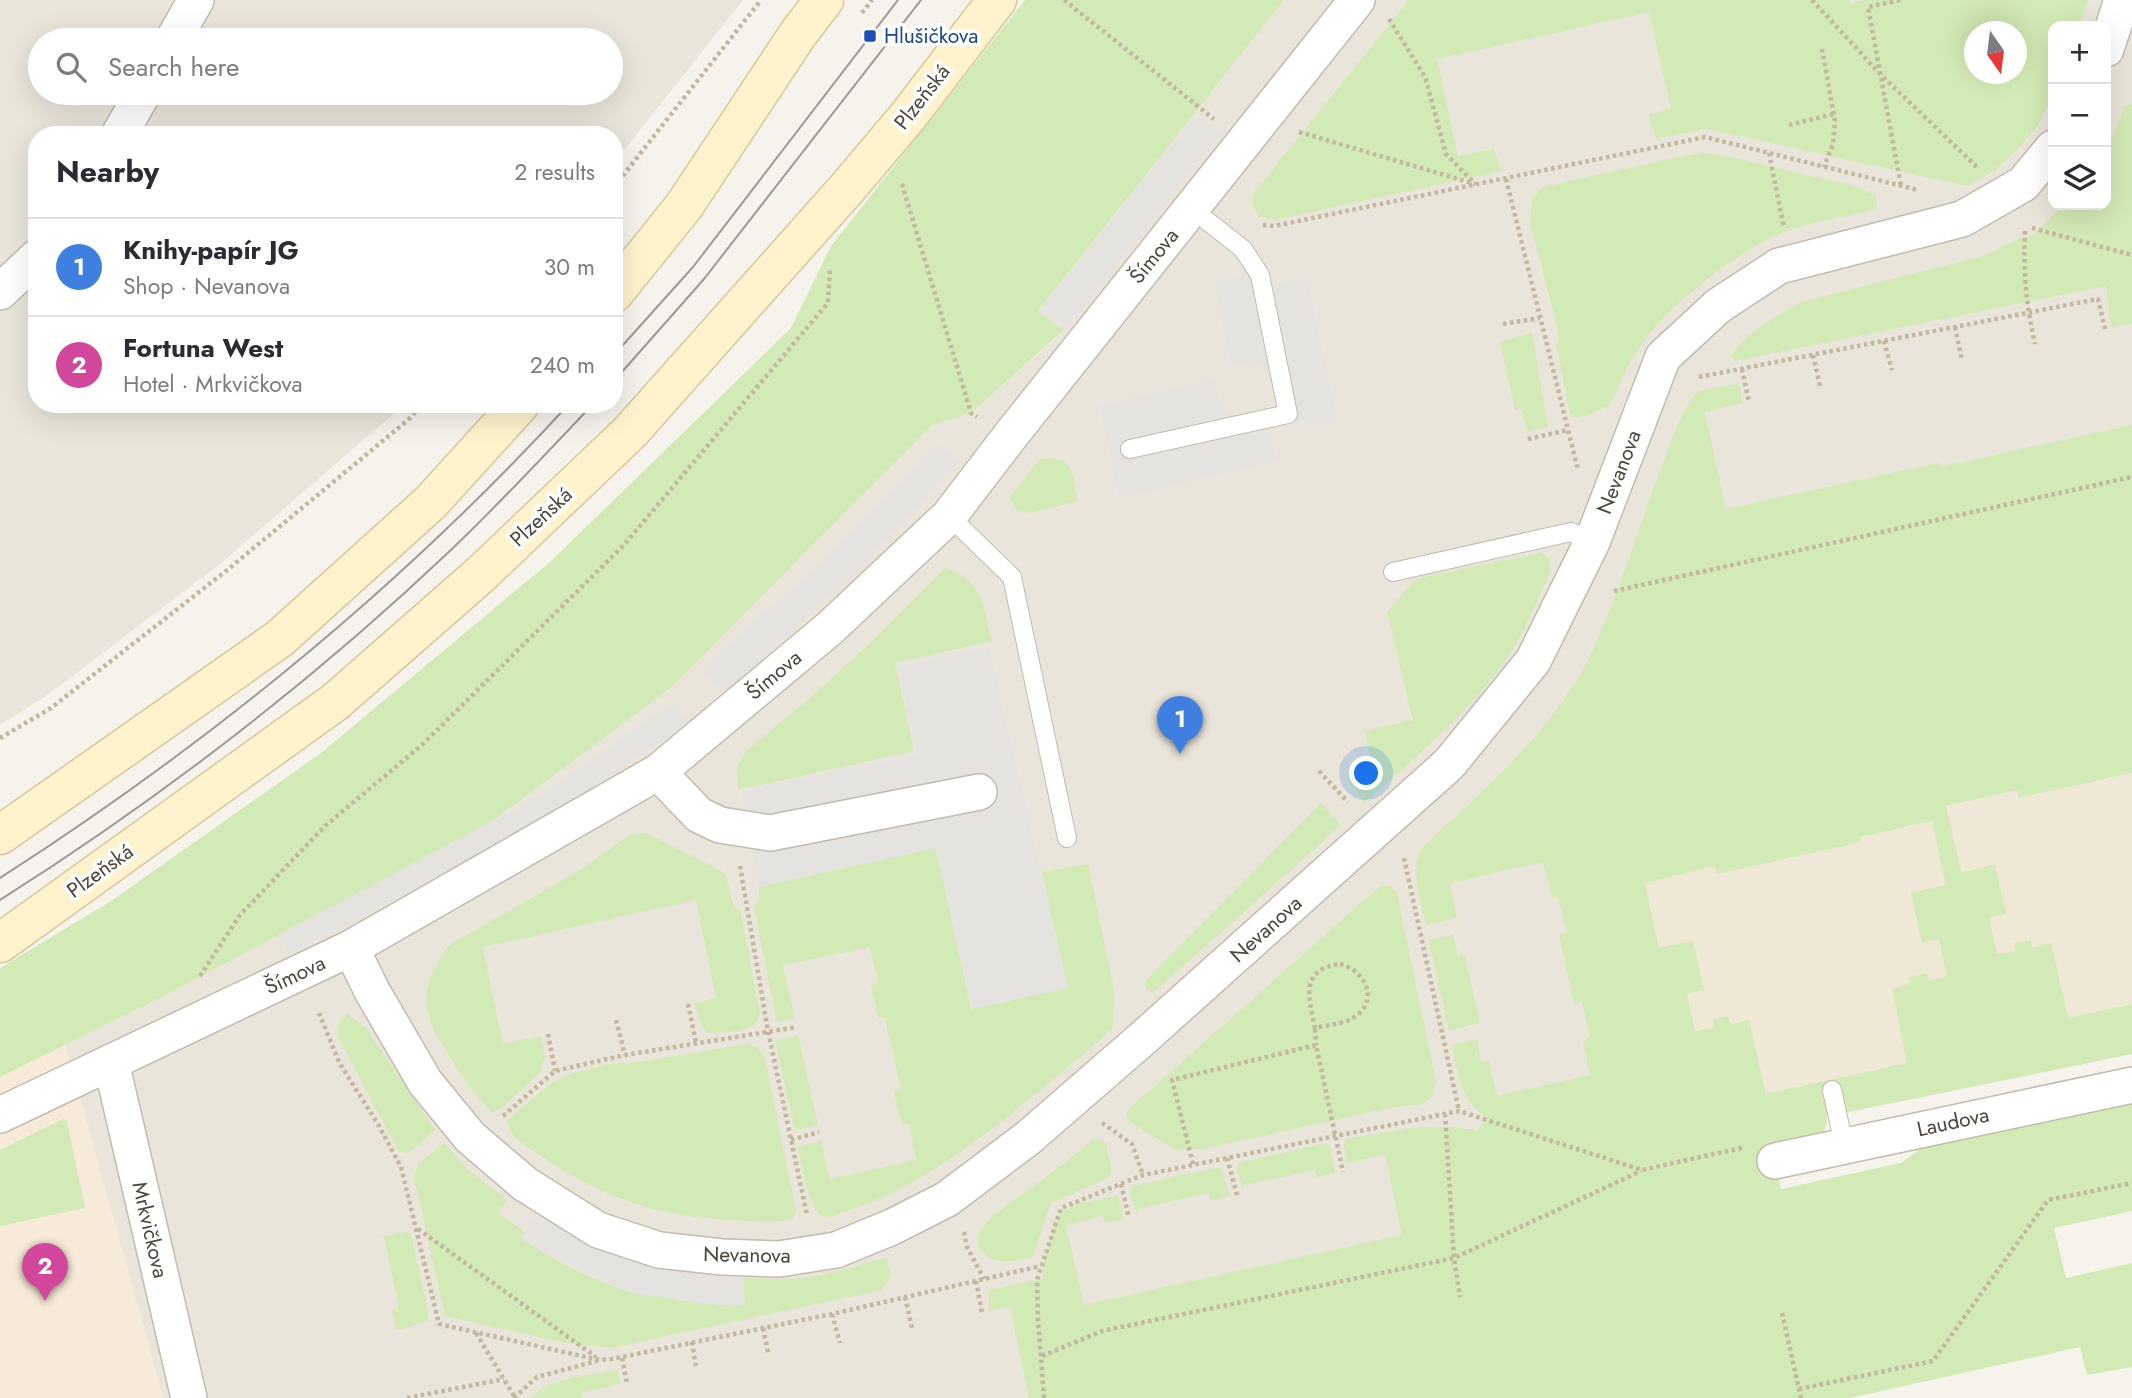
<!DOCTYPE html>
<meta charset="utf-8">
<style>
body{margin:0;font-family:Jost,sans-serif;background:#f7f7f7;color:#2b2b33}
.controls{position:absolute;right:21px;top:21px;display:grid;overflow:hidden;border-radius:14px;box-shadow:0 7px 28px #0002}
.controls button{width:63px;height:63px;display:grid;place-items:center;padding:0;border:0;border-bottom:2px solid #e1e1e2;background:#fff;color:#2b2b33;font:35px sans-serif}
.compass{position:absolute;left:1964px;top:21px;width:63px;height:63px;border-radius:50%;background:#fff;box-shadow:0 7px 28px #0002;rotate:166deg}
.you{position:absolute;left:1367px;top:774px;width:24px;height:24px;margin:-18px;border:5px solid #fff;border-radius:50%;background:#1a73e8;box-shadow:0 0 0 10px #1a73e833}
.badge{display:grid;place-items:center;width:46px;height:46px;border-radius:50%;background:#fc3f1d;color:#fff;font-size:23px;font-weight:700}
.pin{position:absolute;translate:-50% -58px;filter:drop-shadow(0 2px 4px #0008)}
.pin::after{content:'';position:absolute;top:37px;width:24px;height:21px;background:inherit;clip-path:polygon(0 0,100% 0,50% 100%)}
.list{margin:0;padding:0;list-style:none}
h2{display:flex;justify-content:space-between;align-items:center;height:91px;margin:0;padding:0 28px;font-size:30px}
h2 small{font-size:23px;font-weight:400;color:#7c7c81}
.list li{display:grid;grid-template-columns:46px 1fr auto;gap:21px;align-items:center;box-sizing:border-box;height:98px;padding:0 28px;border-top:2px solid #e1e1e2}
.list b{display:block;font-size:26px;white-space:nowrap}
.list p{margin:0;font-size:23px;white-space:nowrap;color:#7c7c81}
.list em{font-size:23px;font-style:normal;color:#7c7c81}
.icon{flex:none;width:38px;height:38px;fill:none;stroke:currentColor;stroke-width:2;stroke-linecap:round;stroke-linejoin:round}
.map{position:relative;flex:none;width:2132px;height:1398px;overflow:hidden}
.search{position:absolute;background:#fff;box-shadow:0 7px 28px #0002;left:28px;top:28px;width:595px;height:77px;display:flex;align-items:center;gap:18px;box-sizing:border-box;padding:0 24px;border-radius:38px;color:#7c7c81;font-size:26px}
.panel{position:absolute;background:#fff;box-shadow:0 7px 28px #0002;left:28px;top:126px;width:595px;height:287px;border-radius:28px}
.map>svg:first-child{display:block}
.residential{fill:#eae5da;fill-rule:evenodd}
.commercial{fill:#f7ead8}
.education{fill:#efe8d6}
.green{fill:#d2eab5;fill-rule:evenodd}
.parking{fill:#e5e3e0}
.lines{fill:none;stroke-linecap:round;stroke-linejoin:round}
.lane-casing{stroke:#c2bbae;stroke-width:20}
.street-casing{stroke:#c2bbae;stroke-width:38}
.secondary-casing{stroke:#d6c79b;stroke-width:41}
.path{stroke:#c4b79f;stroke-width:4.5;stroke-dasharray:3.5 3.5;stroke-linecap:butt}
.lane{stroke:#fff;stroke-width:18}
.street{stroke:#fff;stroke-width:35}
.secondary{stroke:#fff3cd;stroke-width:38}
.tram{stroke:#9a9a9a;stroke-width:2}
.transit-dot{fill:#1a4fb4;stroke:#fff;stroke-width:2.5}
.labels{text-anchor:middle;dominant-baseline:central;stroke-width:7;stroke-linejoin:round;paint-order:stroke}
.transit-label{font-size:21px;fill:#164399;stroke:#fff;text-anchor:start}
.street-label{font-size:21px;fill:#4b4439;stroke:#fff}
</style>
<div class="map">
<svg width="2132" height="1398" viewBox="0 0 2132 1398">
<rect width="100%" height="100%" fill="#f6f3ec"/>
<path class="residential" d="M0 0H743L614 163V135H37V404H405L220 564 46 696 0 725ZM40 40H611V93H40Z
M1284 0H2132V501L1667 1150 1073 1398H163L65 1045 164 996 252 949 672 686 932 424 971 413 1064 331 1038 311ZM2053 26H2106V205H2053ZM1974 32H2016V74H1974Z"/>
<path class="commercial" d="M65 1045 85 1114 163 1398H0V1077Z"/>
<path class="education" d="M2132 501V1054L1667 1150 1618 621Z"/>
<path class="green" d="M1025 0H1284L1038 311 1064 330 971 413 932 425 673 686 491 822 164 996 0 1077V968L111 901 321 753 550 562 791 328 831 246Z
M1409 0H1850L1851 3 1867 0H2088L2078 26H2053V94L2039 124 2016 151 1994 171 1967 186 1708 129 1656 138 1649 115 1671 109 1649 12 1437 59 1458 156 1494 149 1501 171 1274 220 1259 216 1252 205 1253 194ZM1974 32H2016V74H1974Z
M2132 104V323L2111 327 2106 286 1735 361 1731 356C1747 332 1775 317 1799 303L1984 256 2020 238 2030 237 2063 205H2106V153L2125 106Z
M1706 153 1726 156 1862 188 1876 197 1877 209C1848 216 1818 221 1789 230 1741 247 1664 308 1637 351 1626 368 1619 386 1611 404L1589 415 1576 418 1570 414 1556 343 1559 340 1557 326 1530 223 1532 198 1543 187 1684 156Z
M1532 332 1548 427 1527 431 1522 409 1515 410 1500 342Z
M1739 384 1742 403 1705 412 1726 509 1939 463 1941 467 2132 425V773L2019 798 2017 790 1946 806 1961 872 1995 865 2006 913 1989 918 1997 954 2016 951 2014 943 2031 940 2032 948 2051 943 2068 1018 2132 1004V1054L1827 1116V1123L1823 1134 1772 1151 1781 1189 1901 1163 1930 1141 2132 1097V1211L2054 1228 2066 1278 2132 1263V1367L2087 1375 2080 1347 1850 1398H1029L1010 1307 989 1311V1290L1043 1279V1263L1055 1223 1061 1212 1071 1206 1118 1195 1124 1219 1105 1223 1103 1216 1066 1225 1084 1305 1402 1235 1385 1155 1348 1163 1349 1170 1344 1145 1345 1139 1419 1127H1449L1478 1130 1487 1117C1461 1104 1458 1071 1452 1045L1477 1040 1481 1062 1489 1061 1497 1096 1590 1075 1583 1040 1590 1038 1582 1001 1574 1003 1559 934 1567 933 1558 896 1552 897 1543 862 1450 883 1457 918 1426 925C1421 900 1411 875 1420 850 1477 796 1537 745 1578 678 1598 644 1611 606 1625 570 1636 542 1679 404 1697 393 1705 388 1728 386 1739 384ZM1932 821 1946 885 1911 893 1922 943 1939 939 1947 976 1929 981 1927 973 1909 977 1910 984 1892 989 1907 1063 1766 1094 1749 1020 1731 1024 1728 1016 1713 1020 1714 1027 1695 1031 1687 994 1704 990 1693 941 1659 948 1645 883 1714 866 1717 874 1861 842 1860 837Z
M1051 458C1076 461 1073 480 1078 501 1065 504 1033 515 1021 512 1015 510 1013 504 1010 499L1013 493 1040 459Z
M1541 553C1558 560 1548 577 1542 589 1534 609 1525 629 1514 647 1476 708 1418 755 1365 802L1348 781 1347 777 1369 755 1365 731 1413 720 1387 612 1413 582 1419 578Z
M945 568C984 580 983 607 992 641L895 663 914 751 738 790 737 766 746 751 809 699 864 649Z
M1321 803 1341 825 1153 993 1145 988 1147 979Z
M646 833 723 872 727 879 734 908 740 909 760 1014C758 1019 758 1022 754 1025 745 1032 717 1034 706 1032L700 1023 695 1003 716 998 696 900 483 947 503 1044 541 1036 545 1057 541 1068 543 1070 500 1109 493 1112C478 1104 438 1040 431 1023 428 1015 426 1004 426 996 427 979 438 960 448 946L580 870 631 834Z
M936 848 971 1009 1067 988 1042 872 1088 864 1114 990 1113 1028C1080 1058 1046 1086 1011 1114 961 1153 908 1192 847 1211 840 1213 829 1219 822 1216 808 1209 801 1162 798 1147L821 1141 830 1179 916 1160 909 1124H901L894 1091 901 1089 885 1018H878L871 985 878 983 870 947 783 965 795 1019 777 1022 754 907 759 898V887Z
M1380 886H1390L1397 893 1436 1082 1433 1095 1424 1104 1389 1108 1203 1149 1176 1150 1130 1122 1126 1115 1129 1109Z
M1453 935 1458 956 1465 955 1480 1023 1449 1031 1429 940Z
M347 1014 366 1028 435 1130 409 1153 399 1152 337 1035 340 1021Z
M798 1035 818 1125 795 1130 775 1041Z
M748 1044 759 1049 765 1059 796 1211 792 1219C773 1224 753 1221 733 1220 658 1217 600 1197 538 1154 526 1146 507 1136 507 1120L553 1082 571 1074 610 1064 639 1062Z
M63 1119 67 1121 85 1208 0 1226V1150Z
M1099 1139 1106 1143 1112 1171 1108 1178 1051 1203 1033 1257C1016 1260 996 1267 982 1252 975 1245 977 1235 982 1228 995 1211 1016 1199 1033 1187 1053 1172 1073 1156 1093 1140Z
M444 1143 467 1169 507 1200 498 1213 525 1232 521 1238C556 1262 597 1283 638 1294 650 1296 663 1297 675 1299 699 1303 721 1306 745 1306L743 1278C767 1279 792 1280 816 1276 840 1272 863 1264 886 1257L891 1276 882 1290 610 1348 566 1343 445 1316 414 1177 418 1165Z
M1326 1143 1330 1147 1335 1173 1317 1177 1315 1170 1243 1185 1244 1193 1237 1168 1238 1163Z
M1220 1167 1230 1196 1211 1200 1209 1193 1137 1209 1138 1216 1130 1192 1132 1186Z
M406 1232 411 1234 429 1317 426 1322 397 1330 392 1310 399 1308 384 1237H377Z
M617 1370 620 1384 582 1392V1398H530C547 1378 591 1375 617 1370Z"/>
<path class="parking" d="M1197 116 1221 133 1066 328 1038 311Z
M1260 275 1281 284 1307 279 1338 422 1309 426 1288 414 1257 361 1231 366 1214 282Z
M1214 380 1222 409 1270 434 1277 461 1119 498 1100 405Z
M937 443 957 462 854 575 722 694 704 666 815 569Z
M989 648 1068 988 974 1008 935 848 759 887 742 791 918 754 898 666Z
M674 702 690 722 551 815 289 955 280 934 536 799Z
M536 1217 601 1248 627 1257 693 1273 743 1278 745 1306 699 1303 639 1294 611 1285 541 1251 521 1238Z"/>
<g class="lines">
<g class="lane-casing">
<path id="lane" d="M1130 449 1288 414 1260 275 1243 249 1192 209
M949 516 1012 577 1067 838
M1393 572 1571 532 1592 542
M1832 1090 1844 1145"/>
</g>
<g class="street-casing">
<path id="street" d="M173 40 196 0
M2106 49 2122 0
M119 135 143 93
M0 292 37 257
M658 772 699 815 720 825 770 833 979 792
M351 948 372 991 425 1082 470 1137 525 1184 598 1230 659 1250 722 1257 779 1259 836 1250 892 1227 947 1199 1028 1138 1142 1039 1449 764 1533 661 1592 542 1663 357 1718 306 1779 266 1962 219 2023 184 2053 148
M111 1062 189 1398
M0 1115 351 948 658 772 830 628 949 516 1011 435 1357 0
M1775 1161 2132 1085"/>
</g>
<g class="secondary-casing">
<path id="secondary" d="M614 293 684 206 798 34 824 0
M0 835 279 639 430 503 520 404
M0 943 335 702 481 574 630 432 849 186 908 116 997 0"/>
</g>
<path class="path" d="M1064 0 1214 119
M1812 0 1880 74 1978 168
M1900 0 1868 7 1901 186
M862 13 872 0
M1389 19 1425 77 1446 154 1475 184
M1822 49 1835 121 1833 144 1824 167
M1789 125 1834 114
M1299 132 1475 184
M1769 153 1784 228
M1506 179 1578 470
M902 184 971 413 977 417
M614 187 761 0
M1263 225 1274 226 1705 137 1918 190
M2032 228 2132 255
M2025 231C2023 271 2026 305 2035 344
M1503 324 1540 318
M1955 327 1962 360
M1884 341 1892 370
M1813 355 1820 386
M1742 369 1749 402
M1699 377 2098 299 2105 329
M1528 439 1568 430
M1614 591 2132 477
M0 738 51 708 226 571 408 420 423 404
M1319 771 1348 802
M1404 858 1459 1111
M740 866 768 1031 807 1215
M1340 964C1366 970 1380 1002 1353 1018 1343 1024 1327 1025 1315 1028 1309 999 1299 969 1340 964Z
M200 976 240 915 325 826 422 745 623 546 828 303 830 270
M688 1004 696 1043
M319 1013 339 1062 379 1126 401 1167 439 1324 599 1360 612 1359 832 1314 1041 1266
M616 1020 625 1055
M1315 1029 1316 1045
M548 1034 555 1071
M1445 1114 1454 1258 1460 1297
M503 1116 555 1071 625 1055 797 1027
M1102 1123 1132 1144 1143 1175
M791 1140 819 1132
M1227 1158 1237 1195
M1193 1164 1172 1080 1316 1045 1343 1172
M1121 1184 1129 1218
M418 1229 596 1357
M964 1232 967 1247 984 1279
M976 1281 982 1313
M905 1297 912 1328
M1782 1313 1801 1398
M832 1314 840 1343
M763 1328 768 1352
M476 1333 514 1396
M692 1342 696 1367
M1042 1356 1102 1331 1454 1258 1641 1171
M622 1358 627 1383
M1799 1389 1933 1361 2048 1200 2132 1183
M407 1398 504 1379
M514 1398 537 1377 597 1361
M1044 1398 1038 1320 1037 1280 1061 1208 1143 1175 1459 1111 1642 1170 1742 1148"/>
<use href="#lane" class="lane"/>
<use href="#street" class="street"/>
<use href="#secondary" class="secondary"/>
<path class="tram" d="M614 355 693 267 898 0
M614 381 704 279 921 0
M0 878C207 745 402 586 569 404
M0 900C161 798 314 680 452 549 501 502 547 453 593 404"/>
</g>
<rect class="transit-dot" x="863" y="29" width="14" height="14" rx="3.5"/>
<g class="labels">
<g class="transit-label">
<text x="884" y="36">Hlušičkova</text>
</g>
<g class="street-label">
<text transform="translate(922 97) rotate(-52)">Plzeňská</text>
<text transform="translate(1154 256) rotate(-51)">Šímova</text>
<text transform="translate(1619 472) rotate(-69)">Nevanova</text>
<text transform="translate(541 517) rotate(-43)">Plzeňská</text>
<text transform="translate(774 675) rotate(-40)">Šímova</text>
<text transform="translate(100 871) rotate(-36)">Plzeňská</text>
<text transform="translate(1266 929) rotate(-42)">Nevanova</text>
<text transform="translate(295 975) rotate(-25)">Šímova</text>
<text transform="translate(1953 1122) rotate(-12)">Laudova</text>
<text transform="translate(150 1230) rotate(77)">Mrkvičkova</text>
<text transform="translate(747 1255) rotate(1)">Nevanova</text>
</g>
</g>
</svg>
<div class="controls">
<button>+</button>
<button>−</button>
<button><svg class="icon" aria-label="layers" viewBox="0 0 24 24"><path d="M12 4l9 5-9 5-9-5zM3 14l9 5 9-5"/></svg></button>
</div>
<svg class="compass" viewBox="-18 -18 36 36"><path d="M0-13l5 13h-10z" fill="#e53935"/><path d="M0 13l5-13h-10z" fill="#7c7c81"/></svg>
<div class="you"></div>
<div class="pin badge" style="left:1180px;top:754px;background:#3f7fe0">1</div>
<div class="pin badge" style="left:45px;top:1301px;background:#d1479c">2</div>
<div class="search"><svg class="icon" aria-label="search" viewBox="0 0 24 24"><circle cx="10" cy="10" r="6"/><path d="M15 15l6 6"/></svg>Search here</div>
<section class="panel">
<h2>Nearby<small>2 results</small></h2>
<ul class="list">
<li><span class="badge" style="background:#3f7fe0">1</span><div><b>Knihy-papír JG</b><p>Shop · Nevanova</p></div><em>30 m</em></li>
<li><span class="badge" style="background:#d1479c">2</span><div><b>Fortuna West</b><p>Hotel · Mrkvičkova</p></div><em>240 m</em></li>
</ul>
</section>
</div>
